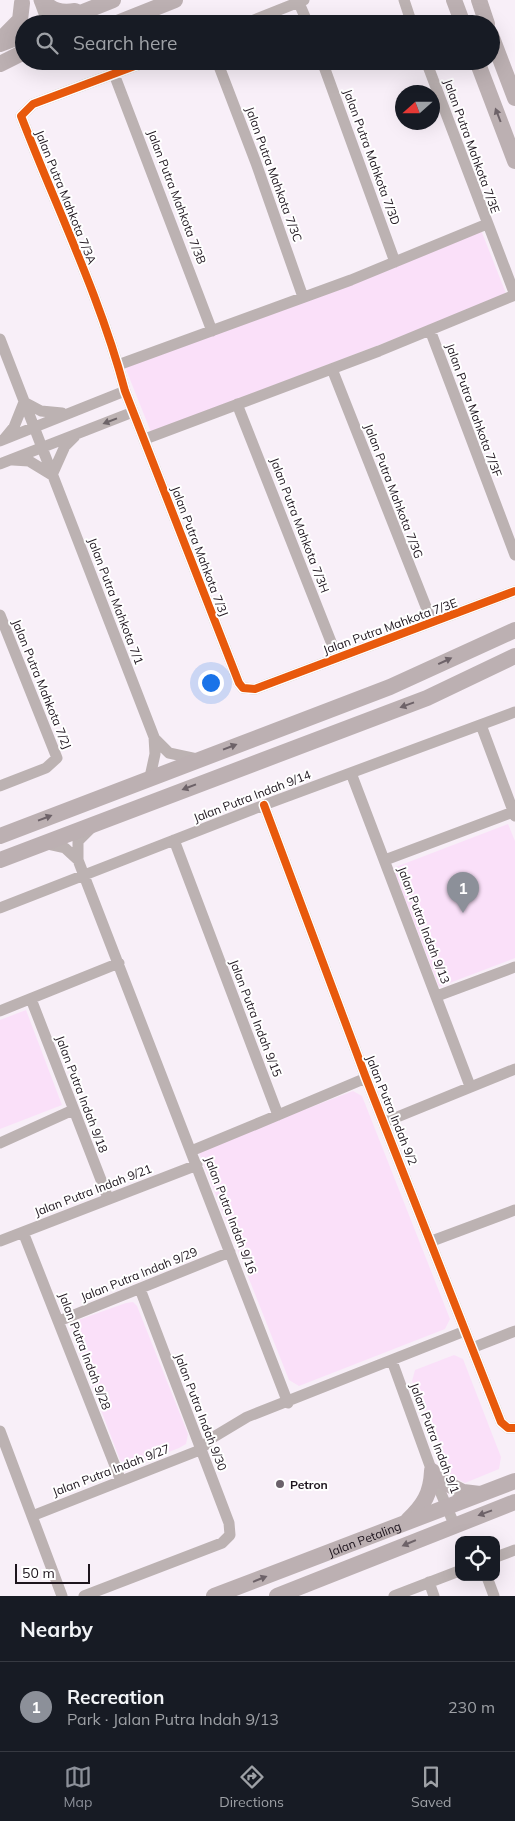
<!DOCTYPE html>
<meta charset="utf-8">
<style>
body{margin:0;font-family:Mulish,sans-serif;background:#20242c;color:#f1f3f6}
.controls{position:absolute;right:15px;bottom:15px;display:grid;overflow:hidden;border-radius:10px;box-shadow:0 5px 20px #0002}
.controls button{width:45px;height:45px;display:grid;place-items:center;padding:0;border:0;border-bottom:1px solid #363941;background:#171b24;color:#f1f3f6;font:25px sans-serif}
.compass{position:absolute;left:395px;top:85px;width:45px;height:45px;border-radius:50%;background:#171b24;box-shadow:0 5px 20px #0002;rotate:249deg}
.scale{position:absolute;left:15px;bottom:12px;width:75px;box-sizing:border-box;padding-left:5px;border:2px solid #1e151e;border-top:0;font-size:14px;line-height:18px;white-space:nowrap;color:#1e151e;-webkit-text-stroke:4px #fff;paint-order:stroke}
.you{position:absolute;left:210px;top:682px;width:18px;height:18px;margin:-12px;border:4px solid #fff;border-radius:50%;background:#1a73e8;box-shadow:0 0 0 8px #1a73e833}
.badge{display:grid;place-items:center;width:32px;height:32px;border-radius:50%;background:#8c9099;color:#fff;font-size:16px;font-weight:700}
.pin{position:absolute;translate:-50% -41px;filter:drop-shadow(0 1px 2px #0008)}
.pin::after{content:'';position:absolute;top:26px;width:18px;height:15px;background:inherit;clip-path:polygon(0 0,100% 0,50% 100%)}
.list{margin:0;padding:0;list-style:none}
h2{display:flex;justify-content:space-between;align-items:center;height:65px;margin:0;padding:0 20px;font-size:21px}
h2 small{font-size:16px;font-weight:400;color:#9ea1a6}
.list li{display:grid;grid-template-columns:32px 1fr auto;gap:15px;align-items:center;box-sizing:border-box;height:90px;padding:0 20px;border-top:1px solid #363941}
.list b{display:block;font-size:19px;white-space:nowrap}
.list p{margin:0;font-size:16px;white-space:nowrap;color:#9ea1a6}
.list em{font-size:16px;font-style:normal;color:#9ea1a6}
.icon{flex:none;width:28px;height:28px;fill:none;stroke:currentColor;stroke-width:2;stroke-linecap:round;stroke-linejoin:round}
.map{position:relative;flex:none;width:515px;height:1596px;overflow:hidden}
.search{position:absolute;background:#171b24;box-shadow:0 5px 20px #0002;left:15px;right:15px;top:15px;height:55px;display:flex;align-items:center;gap:12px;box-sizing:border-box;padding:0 18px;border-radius:28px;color:#9ea1a6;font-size:19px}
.sheet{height:155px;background:#171b24}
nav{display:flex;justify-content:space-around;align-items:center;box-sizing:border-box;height:70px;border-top:1px solid #363941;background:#171b24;font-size:14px;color:#9ea1a6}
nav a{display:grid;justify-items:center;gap:2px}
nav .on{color:#8c9099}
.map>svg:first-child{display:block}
.green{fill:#fae0f9}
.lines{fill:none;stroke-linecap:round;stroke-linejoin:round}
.street{stroke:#bcb2b2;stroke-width:11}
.secondary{stroke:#bcb0b2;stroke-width:16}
.cycleway-casing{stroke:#fff;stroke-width:11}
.cycleway{stroke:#e8590c;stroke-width:8}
.oneway{fill:#6d6268}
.oneway2{fill:#6d6468}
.poi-dot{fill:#6a616a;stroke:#fff;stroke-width:2}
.labels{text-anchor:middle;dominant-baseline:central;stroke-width:4;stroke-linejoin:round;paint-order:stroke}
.street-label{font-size:12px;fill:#1e151e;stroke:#fff}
.poi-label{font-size:12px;font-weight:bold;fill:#1e151e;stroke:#fff;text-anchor:start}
</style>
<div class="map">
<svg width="515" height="1596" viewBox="0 0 515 1596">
<rect width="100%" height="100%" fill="#f8eff8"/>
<path class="green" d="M481 230 507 296 151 432 125 367Z
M508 824 515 841V958L439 987 393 868Z
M26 1010 62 1105 0 1129V1020Z
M353 1091 362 1096 450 1319 445 1329 299 1386 289 1380 198 1150Z
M133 1302 137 1306 188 1434 186 1444 179 1448 130 1467 120 1460 71 1331 78 1320 126 1303Z
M454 1355 463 1359 501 1457 499 1469 465 1483 450 1475 412 1381 415 1370Z"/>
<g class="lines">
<path class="street" d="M39 0 48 24
M404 0 412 24
M299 3 308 24
M244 24 304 0
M148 61 33 104 21 116C56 207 100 296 125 391L239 683 243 688 255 689 515 591
M217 61 256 163 303 297
M322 61 395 262
M426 61 515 295
M114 74 212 331
M430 330 515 555
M0 339 154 737 155 754 150 777
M118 365 351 280 487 224
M332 369 432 622
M24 402 41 411 62 413
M237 404 337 657
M5 438 14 427 24 402
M145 439 379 351 515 295
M0 441 125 391
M13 460 29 461 52 475
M0 464 133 412
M52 475 65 446 75 436
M0 615 57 758 46 768 0 786
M481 725 515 816
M155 739 169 753 197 759
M351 773 470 1086
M264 805 366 1078 501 1422 508 1428H515
M174 840 278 1115 366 1078
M47 844 65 848 78 860 288 1403
M78 860V841L91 828
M385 860 513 812
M0 908 264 805 515 712
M437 996 515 967
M31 999 108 1198
M0 1011 119 963
M385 1122 515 1069
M0 1143 73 1110
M191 1151 278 1115
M23 1232 121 1481
M0 1241 197 1165
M432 1241 515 1210
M59 1321 230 1252
M472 1348 515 1331
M392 1361 434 1477 454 1524
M0 1431 62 1596
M32 1516 200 1450 212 1438 247 1417 465 1331
M496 1557 515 1550
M487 1577 494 1596
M429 1582 434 1596
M84 1596 222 1543 230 1535 229 1523 140 1289
M394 1596 459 1571"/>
<g class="secondary">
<path d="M42 0C52 11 61 13 75 11"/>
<path d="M454 0 463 24"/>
<path d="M479 0 487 24"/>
<path d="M53 24 113 0"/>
<path d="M115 24 175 0"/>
<path d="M491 35 515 98"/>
<path d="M0 40 20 20 22 3"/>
<path d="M0 44 24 35"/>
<path d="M477 61 515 161"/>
<path d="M0 64 24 52"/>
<path d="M0 836 390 687 515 630"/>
<path d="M0 860 427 698 515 656"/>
<path d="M434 1477 463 1492 480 1494"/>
<path d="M408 1520C424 1505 431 1493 432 1471"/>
<path id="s1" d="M214 1596 515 1481"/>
<path d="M277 1596 515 1502"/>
</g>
<g class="cycleway-casing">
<path id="cycleway" d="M148 61 33 104 21 116C56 207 100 296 125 391L239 683 243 688 255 689 515 591
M264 805 366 1078 501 1422 508 1428H515"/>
</g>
<use href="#cycleway" class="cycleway"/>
</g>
<defs><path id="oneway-solid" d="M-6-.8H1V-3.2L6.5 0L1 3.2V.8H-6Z" transform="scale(1.25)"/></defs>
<g class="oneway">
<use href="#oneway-solid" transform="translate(498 115) rotate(-111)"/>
<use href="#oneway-solid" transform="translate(445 661) rotate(-25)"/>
<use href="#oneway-solid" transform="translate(407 705) rotate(160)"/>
<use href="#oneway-solid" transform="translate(230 747) rotate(-21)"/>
<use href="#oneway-solid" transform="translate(189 787) rotate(159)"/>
<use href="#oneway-solid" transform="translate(45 818) rotate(-21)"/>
<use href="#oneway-solid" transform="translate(485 1513) rotate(160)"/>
<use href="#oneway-solid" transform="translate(409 1543) rotate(157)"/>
<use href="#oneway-solid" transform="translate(260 1579) rotate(-22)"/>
</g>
<use class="oneway2" href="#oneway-solid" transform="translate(110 421) rotate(159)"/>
<circle class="poi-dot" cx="280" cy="1484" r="5"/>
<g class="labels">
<g class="street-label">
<text transform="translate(472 146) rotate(70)">Jalan Putra Mahkota 7/3E</text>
<text transform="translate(372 157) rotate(70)">Jalan Putra Mahkota 7/3D</text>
<text transform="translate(274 174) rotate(70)">Jalan Putra Mahkota 7/3C</text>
<text transform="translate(66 197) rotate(68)">Jalan Putra Mahkota 7/3A</text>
<text transform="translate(177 197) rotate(69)">Jalan Putra Mahkota 7/3B</text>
<text transform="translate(474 410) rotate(70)">Jalan Putra Mahkota 7/3F</text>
<text transform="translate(394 491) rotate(69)">Jalan Putra Mahkota 7/3G</text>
<text transform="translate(300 525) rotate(69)">Jalan Putra Mahkota 7/3H</text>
<text transform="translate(200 551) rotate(69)">Jalan Putra Mahkota 7/3J</text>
<text transform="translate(116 601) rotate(69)">Jalan Putra Mahkota 7/1</text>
<text transform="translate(390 626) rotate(-20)">Jalan Putra Mahkota 7/3E</text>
<text transform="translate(42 684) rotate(68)">Jalan Putra Mahkota 7/2J</text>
<text transform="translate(252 796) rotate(-21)">Jalan Putra Indah 9/14</text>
<text transform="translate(424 925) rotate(69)">Jalan Putra Indah 9/13</text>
<text transform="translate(256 1018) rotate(69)">Jalan Putra Indah 9/15</text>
<text transform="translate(82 1094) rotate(69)">Jalan Putra Indah 9/18</text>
<text transform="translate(392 1110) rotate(68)">Jalan Putra Indah 9/2</text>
<text transform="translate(93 1190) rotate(-21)">Jalan Putra Indah 9/21</text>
<text transform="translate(231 1215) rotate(69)">Jalan Putra Indah 9/16</text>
<text transform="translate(139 1274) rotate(-22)">Jalan Putra Indah 9/29</text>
<text transform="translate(85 1351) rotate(69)">Jalan Putra Indah 9/28</text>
<text transform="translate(201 1412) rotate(69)">Jalan Putra Indah 9/30</text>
<text transform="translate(435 1438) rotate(69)">Jalan Putra Indah 9/1</text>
<text transform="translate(111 1470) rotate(-21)">Jalan Putra Indah 9/27</text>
<text stroke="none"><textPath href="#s1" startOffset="161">Jalan Petaling</textPath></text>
</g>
<g class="poi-label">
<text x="290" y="1484">Petron</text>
</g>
</g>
</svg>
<div class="controls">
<button><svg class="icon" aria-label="locate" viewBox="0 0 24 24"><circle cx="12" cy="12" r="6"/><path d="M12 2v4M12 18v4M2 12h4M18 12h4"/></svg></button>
</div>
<svg class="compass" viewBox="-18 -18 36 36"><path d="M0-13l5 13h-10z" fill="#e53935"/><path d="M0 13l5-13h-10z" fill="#9ea1a6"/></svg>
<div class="scale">50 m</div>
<div class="you"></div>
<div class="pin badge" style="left:463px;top:913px">1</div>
<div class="search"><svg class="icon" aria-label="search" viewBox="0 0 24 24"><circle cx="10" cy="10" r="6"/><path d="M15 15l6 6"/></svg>Search here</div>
</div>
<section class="sheet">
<h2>Nearby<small></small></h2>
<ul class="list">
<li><span class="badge">1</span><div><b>Recreation</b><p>Park · Jalan Putra Indah 9/13</p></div><em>230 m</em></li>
</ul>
</section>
<nav>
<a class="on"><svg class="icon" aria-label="map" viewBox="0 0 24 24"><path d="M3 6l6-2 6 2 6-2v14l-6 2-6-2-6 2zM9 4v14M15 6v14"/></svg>Map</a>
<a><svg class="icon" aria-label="directions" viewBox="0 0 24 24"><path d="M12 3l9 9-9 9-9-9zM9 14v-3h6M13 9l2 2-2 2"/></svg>Directions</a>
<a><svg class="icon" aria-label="saved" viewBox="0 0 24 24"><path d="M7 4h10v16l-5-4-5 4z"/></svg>Saved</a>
</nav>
